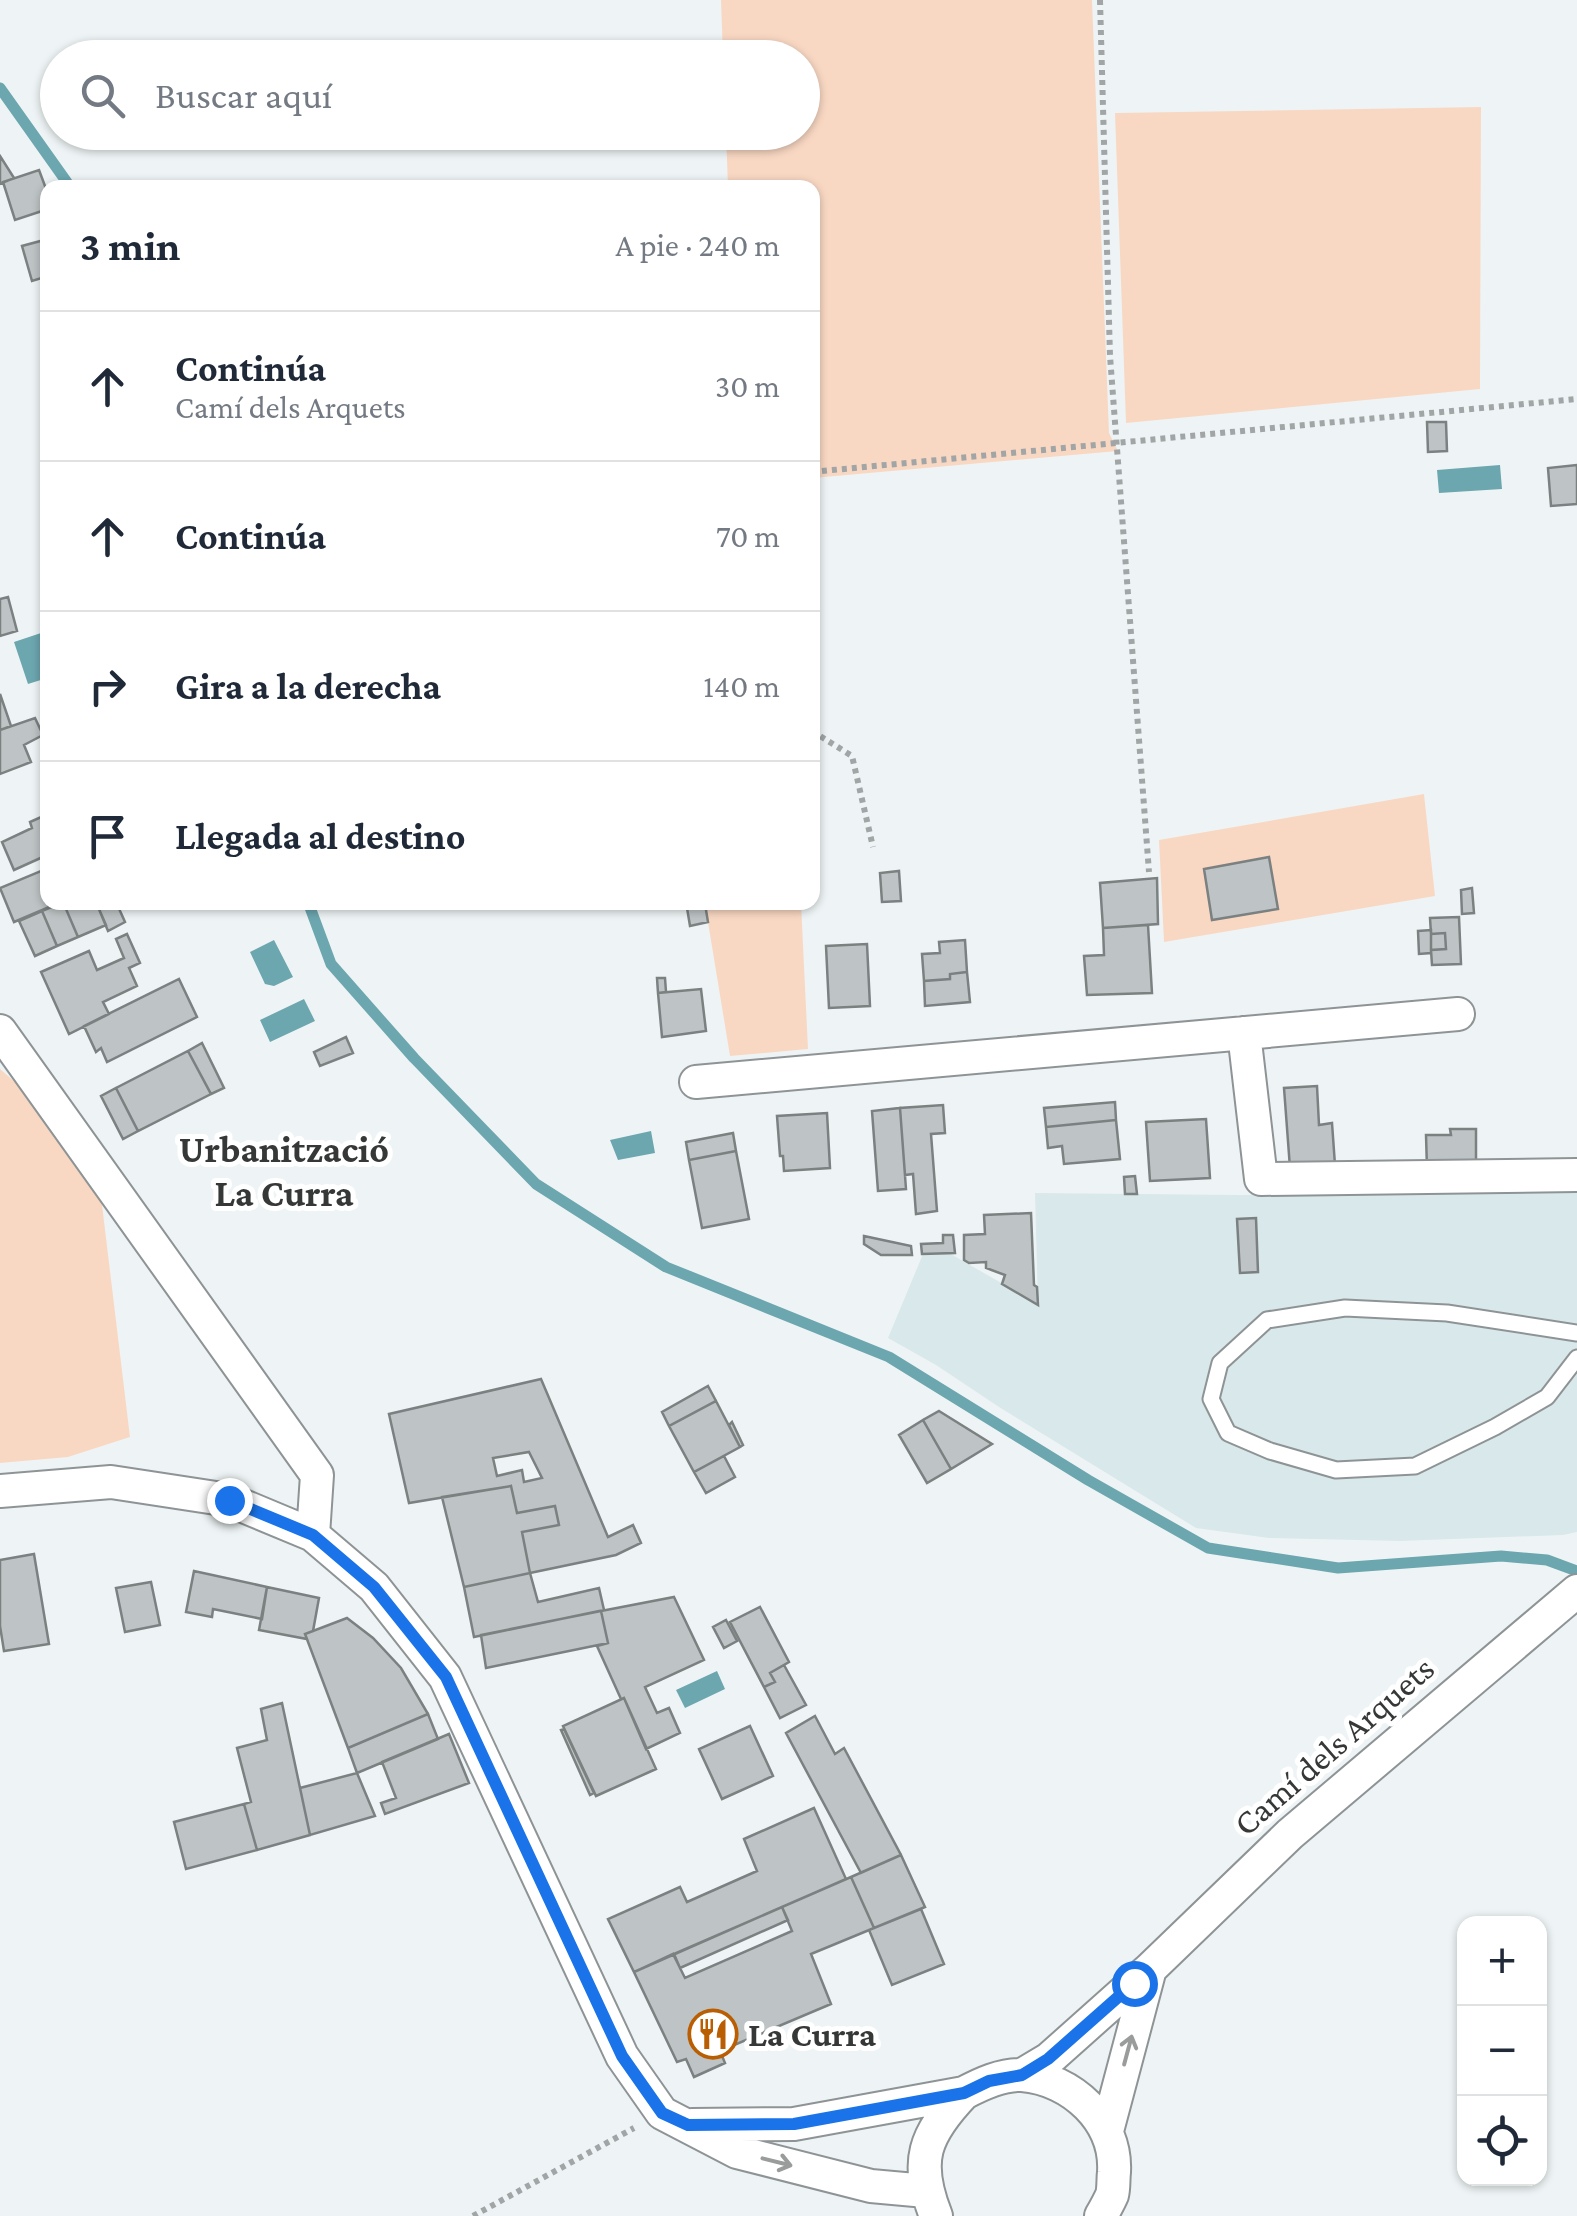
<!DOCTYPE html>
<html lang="es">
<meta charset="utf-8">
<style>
body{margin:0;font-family:"Crimson Pro",serif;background:#f2f2f3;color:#1f2937}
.controls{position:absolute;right:30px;bottom:30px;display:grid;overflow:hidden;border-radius:20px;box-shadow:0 2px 8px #0004}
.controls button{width:90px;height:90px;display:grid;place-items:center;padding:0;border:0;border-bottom:2px solid #e0e1e3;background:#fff;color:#1f2937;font:50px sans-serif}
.stop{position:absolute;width:30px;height:30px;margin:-22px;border:8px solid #1a73e8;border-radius:50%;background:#fff}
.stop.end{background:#1a73e8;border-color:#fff;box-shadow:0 2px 10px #0008}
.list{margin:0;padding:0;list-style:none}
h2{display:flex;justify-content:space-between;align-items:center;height:130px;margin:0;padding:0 40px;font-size:42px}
h2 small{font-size:32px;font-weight:400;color:#747a83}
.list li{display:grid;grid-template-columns:65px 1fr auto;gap:30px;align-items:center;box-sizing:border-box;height:150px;padding:0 40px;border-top:2px solid #e0e1e3}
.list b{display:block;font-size:38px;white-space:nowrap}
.list p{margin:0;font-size:32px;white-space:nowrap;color:#747a83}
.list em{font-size:32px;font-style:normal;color:#747a83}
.icon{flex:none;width:55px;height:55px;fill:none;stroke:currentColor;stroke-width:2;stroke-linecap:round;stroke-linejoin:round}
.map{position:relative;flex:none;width:1577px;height:2216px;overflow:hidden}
.search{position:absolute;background:#fff;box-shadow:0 2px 8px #0004;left:40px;top:40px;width:780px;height:110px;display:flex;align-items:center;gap:25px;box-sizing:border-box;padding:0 35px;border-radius:55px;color:#747a83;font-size:38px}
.panel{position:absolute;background:#fff;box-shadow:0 2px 8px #0004;left:40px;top:180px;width:780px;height:730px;border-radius:20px}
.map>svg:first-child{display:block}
.built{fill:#d9e8eb}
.green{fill:#f9d8c3}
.water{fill:#6ca6af}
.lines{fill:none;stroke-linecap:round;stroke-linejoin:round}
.stream{stroke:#6ca6af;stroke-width:11}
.building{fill:#bec4c5;stroke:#7b8081;stroke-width:2.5;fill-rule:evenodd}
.lane-casing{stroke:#8e9495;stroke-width:19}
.street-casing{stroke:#8e9495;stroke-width:36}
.path{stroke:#a1a5a6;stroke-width:6;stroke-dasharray:5 5;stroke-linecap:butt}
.lane{stroke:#fff;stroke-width:15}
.street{stroke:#fff;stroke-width:32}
.oneway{stroke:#9a9c9c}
.route{stroke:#1a73e8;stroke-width:12}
.labels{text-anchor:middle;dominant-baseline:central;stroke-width:10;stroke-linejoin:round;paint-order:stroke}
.street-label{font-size:35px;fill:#363838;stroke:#fff}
.poi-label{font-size:35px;font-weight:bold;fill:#363838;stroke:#fff;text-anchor:start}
.neighbourhood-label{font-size:38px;font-weight:bold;fill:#363838;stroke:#fff}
</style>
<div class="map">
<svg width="1577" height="2216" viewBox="0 0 1577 2216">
<rect width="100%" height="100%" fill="#eef4f5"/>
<path class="built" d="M1577 1192V1532L1563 1535 1400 1541 1269 1538 1196 1528 999 1407 936 1365 888 1338 923 1254 949 1253 1038 1304 1035 1193 1239 1195Z"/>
<path class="green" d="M721 0H1092L1109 433 1118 451 813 478 812 188 728 187 726 133 802 132V58L723 57Z
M1481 107 1480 389 1126 423 1115 113Z
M1424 794 1435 896 1164 942 1159 840Z
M715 902 801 903 808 1049 730 1056 705 904Z
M0 1069 37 1101 100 1188 130 1437 68 1457 0 1463Z"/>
<path class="water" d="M1500 465 1502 489 1439 493 1437 470Z
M47 631V678L28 684 14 642Z
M274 940 293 977 274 986 265 984 250 952Z
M304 999 315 1021 270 1042 260 1020Z
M651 1131 655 1153 618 1160 610 1140Z
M717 1671 725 1689 685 1708 676 1690Z"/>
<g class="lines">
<path class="stream" d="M0 88 71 188
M308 902 331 964 414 1058 536 1184 666 1267 889 1357 1088 1480 1208 1548 1338 1568 1501 1556 1547 1560 1577 1571"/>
</g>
<path class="building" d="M0 156 14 178 0 184Z
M39 170 48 194V209L15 220 3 182Z
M48 239V276L32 281 22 246Z
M1427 422H1446L1447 451 1428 452Z
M1577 465V504L1551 506 1548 468Z
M8 597 17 631 0 636V599Z
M0 694 11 726 0 730Z
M35 718 43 735 24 745 31 762 0 774V730Z
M48 814V862L45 856 14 870 2 842 32 828 30 822Z
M1269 857 1278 909 1212 920 1204 869Z
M48 868V902H61L14 922 0 888Z
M899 871 901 901 882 902 880 873Z
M1157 878 1158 924 1103 928 1100 883Z
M1472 888 1474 913 1462 914 1461 890Z
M63 902H96L106 925 78 937Z
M63 902 78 937 57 946 42 911Z
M96 902H116L125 922 108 931Z
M705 904 708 922 690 926 687 908Z
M42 911 57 946 35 956 19 921Z
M1459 917 1461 964 1432 965 1431 950 1446 949 1445 933 1431 934 1430 918Z
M1148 925 1152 993 1087 995 1084 956 1104 955 1103 928Z
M1431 930V953L1419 954 1418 931Z
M1445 933 1446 949 1431 950V934Z
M127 934 140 963 129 968 137 986 103 1002 109 1014 69 1034 41 972 89 951 97 970 124 958 116 939Z
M965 940 967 972 950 974V979L924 981 922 954 940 953 939 942Z
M867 944 870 1006 829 1008 826 946Z
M967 972 970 1002 925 1006 924 981 950 979V974Z
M657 978H665L666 992 658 993Z
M179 979 197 1017 107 1062 101 1048 96 1052 84 1026Z
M701 989 706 1031 662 1037 658 993Z
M346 1037 353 1053 320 1066 314 1052Z
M202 1043 224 1088 211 1094 188 1051Z
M188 1051 211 1094 138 1131 116 1088Z
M1317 1086 1319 1125 1332 1123 1335 1165 1290 1168 1284 1088Z
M116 1088 138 1131 123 1139 101 1096Z
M1115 1102 1116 1120 1046 1127 1044 1108Z
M943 1105 945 1133 931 1134 937 1211 916 1214 913 1174 905 1175 900 1108Z
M900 1108 906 1189 878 1191 872 1111Z
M827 1113 830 1168 784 1171 783 1156H780L777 1116Z
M1206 1119 1210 1178 1150 1181 1146 1122Z
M1116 1120 1120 1159 1064 1164 1062 1146 1048 1148 1046 1127Z
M1450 1129H1476V1167L1427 1169 1426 1135H1451Z
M733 1133 736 1151 689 1160 686 1142Z
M736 1151 749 1219 702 1228 689 1160Z
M1135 1176 1137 1194H1125L1124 1177Z
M1031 1213 1034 1285 1037 1287 1038 1305 1002 1284 1005 1275 986 1268V1262L969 1263 964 1260V1235L985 1234 984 1215Z
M1256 1218 1258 1272 1240 1273 1237 1219Z
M943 1235H953L955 1253 922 1254 921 1244 943 1243Z
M864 1236 911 1246 912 1255H881L864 1244Z
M541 1379 608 1537 633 1525 641 1543 616 1555 530 1573 522 1532 559 1525 555 1506 517 1513 511 1486 409 1503 389 1414ZM529 1452 542 1478 524 1482 522 1470 497 1476 493 1458Z
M708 1386 716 1401 669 1426 662 1412Z
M716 1401 740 1447 694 1472 669 1426Z
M939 1411 992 1444 951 1469 923 1420Z
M923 1420 951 1469 927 1483 899 1435Z
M732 1422 743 1445 740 1447 729 1425Z
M724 1456 735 1477 706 1493 694 1472Z
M511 1486 517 1513 555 1506 559 1525 522 1532 530 1573 464 1587 442 1497Z
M34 1554 49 1644 4 1651 0 1626V1560Z
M194 1571 267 1587 262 1619 213 1609 212 1617 186 1612Z
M530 1573 538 1602 599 1588 604 1610 474 1637 464 1587Z
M151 1582 160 1625 125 1632 116 1588Z
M267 1587 319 1598 313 1631 305 1634 307 1639 259 1630Z
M674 1597 704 1660 645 1687 657 1713 669 1708 680 1733 646 1749 624 1698 621 1699 597 1646 608 1643 601 1611Z
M760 1607 789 1662 770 1673 775 1682 764 1687 730 1622Z
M601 1611 608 1643 486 1668 481 1635Z
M347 1618 373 1638 401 1668 428 1714 348 1748 305 1634Z
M726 1620 737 1641 724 1648 713 1627Z
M784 1665 806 1705 780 1718 764 1687 775 1682 770 1673Z
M624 1698 656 1769 596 1796 563 1726Z
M282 1703 310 1835 257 1850 244 1804 251 1802 237 1748 267 1740 261 1709Z
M428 1714 438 1739 357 1773 348 1748Z
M815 1716 835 1754 844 1748 901 1855 861 1873 786 1733Z
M750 1726 773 1776 722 1799 699 1749Z
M564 1729 594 1793 590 1795 561 1730Z
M449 1734 469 1783 385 1814 381 1803 396 1798 382 1762Z
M357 1773 375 1816 310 1835 300 1788Z
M244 1804 257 1850 186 1869 174 1822Z
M814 1808 846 1879 634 1972 608 1919 680 1887 687 1902 757 1871 744 1839Z
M901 1855 925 1907 874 1928 851 1877Z
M851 1877 874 1928 811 1954 831 2004 720 2051 725 2063 694 2077 686 2059 677 2062 634 1972 673 1954 685 1978 792 1931 782 1907Z
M782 1907 788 1920 680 1968 674 1954Z
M921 1909 944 1964 892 1985 869 1930Z"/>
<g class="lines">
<g class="lane-casing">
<path id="lane" d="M1577 1333 1447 1313 1345 1308 1267 1320 1220 1363 1211 1399 1228 1433 1270 1451 1336 1470 1415 1466 1495 1427 1547 1397 1577 1358"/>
</g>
<g class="street-casing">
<path id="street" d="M0 1031 317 1475 313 1535
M1244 1033 1261 1179 1577 1175
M696 1082 1458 1014
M0 1491 111 1482 229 1500 313 1535 374 1587 445 1677 622 2056 662 2113 737 2152 871 2186 926 2191
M1022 2075 1049 2059 1150 1969 1290 1834 1577 1591
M692 2125 794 2124 964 2093C981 2084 1002 2074 1022 2075 1072 2079 1117 2121 1114 2172 1113 2180 1114 2188 1112 2195 1109 2202 1105 2209 1101 2216
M1107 2131 1150 1969
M936 2216C914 2161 924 2135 964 2093"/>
</g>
<path class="path" d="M1100 0 1110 356 1149 872
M812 472 1577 399
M812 731 852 756 873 847
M473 2216 634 2128"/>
<use href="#lane" class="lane"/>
<use href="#street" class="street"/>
</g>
<defs><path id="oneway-shaft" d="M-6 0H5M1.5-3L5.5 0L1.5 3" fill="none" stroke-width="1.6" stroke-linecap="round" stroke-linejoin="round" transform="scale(2.5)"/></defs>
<g class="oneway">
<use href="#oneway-shaft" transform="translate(1128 2050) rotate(-75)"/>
<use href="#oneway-shaft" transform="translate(777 2162) rotate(14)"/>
</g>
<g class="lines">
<path class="route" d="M229 1500 313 1535 374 1587 446 1677 622 2056 662 2113 688 2125 794 2124 964 2093 989 2081 1022 2075 1048 2059 1134 1983"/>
</g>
<defs>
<g id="restaurant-ring" transform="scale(2.5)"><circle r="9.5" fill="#fff" stroke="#b95e02" stroke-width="1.5"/><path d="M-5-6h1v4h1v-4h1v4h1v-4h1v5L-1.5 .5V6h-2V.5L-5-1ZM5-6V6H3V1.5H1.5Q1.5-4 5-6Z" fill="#b95e02"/></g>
</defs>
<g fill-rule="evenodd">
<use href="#restaurant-ring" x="713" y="2034"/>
</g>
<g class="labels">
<g class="street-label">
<text transform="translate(1334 1746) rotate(-41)">Camí dels Arquets</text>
</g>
<g class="poi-label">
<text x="748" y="2034">La Curra</text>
</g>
<g class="neighbourhood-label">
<text x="284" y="1149">Urbanització<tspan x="284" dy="44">La Curra</tspan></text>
</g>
</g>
</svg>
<div class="controls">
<button>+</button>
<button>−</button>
<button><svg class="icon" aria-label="locate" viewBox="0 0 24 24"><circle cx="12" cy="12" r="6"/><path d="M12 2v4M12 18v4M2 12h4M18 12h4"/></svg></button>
</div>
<div class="stop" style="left:1134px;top:1983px"></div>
<div class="stop end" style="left:229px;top:1500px"></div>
<div class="search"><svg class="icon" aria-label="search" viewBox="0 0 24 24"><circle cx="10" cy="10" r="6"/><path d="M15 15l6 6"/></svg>Buscar aquí</div>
<section class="panel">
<h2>3 min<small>A pie · 240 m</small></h2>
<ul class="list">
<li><svg class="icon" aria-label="ahead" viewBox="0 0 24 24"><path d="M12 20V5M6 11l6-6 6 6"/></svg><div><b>Continúa</b><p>Camí dels Arquets</p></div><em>30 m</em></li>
<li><svg class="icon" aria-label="ahead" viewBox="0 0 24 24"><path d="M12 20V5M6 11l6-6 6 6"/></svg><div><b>Continúa</b></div><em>70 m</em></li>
<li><svg class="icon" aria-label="right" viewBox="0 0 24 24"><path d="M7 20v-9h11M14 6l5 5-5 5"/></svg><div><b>Gira a la derecha</b></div><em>140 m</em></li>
<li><svg class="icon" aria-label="arrive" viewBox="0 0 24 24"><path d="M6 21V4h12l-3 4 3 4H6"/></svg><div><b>Llegada al destino</b></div></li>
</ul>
</section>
</div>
